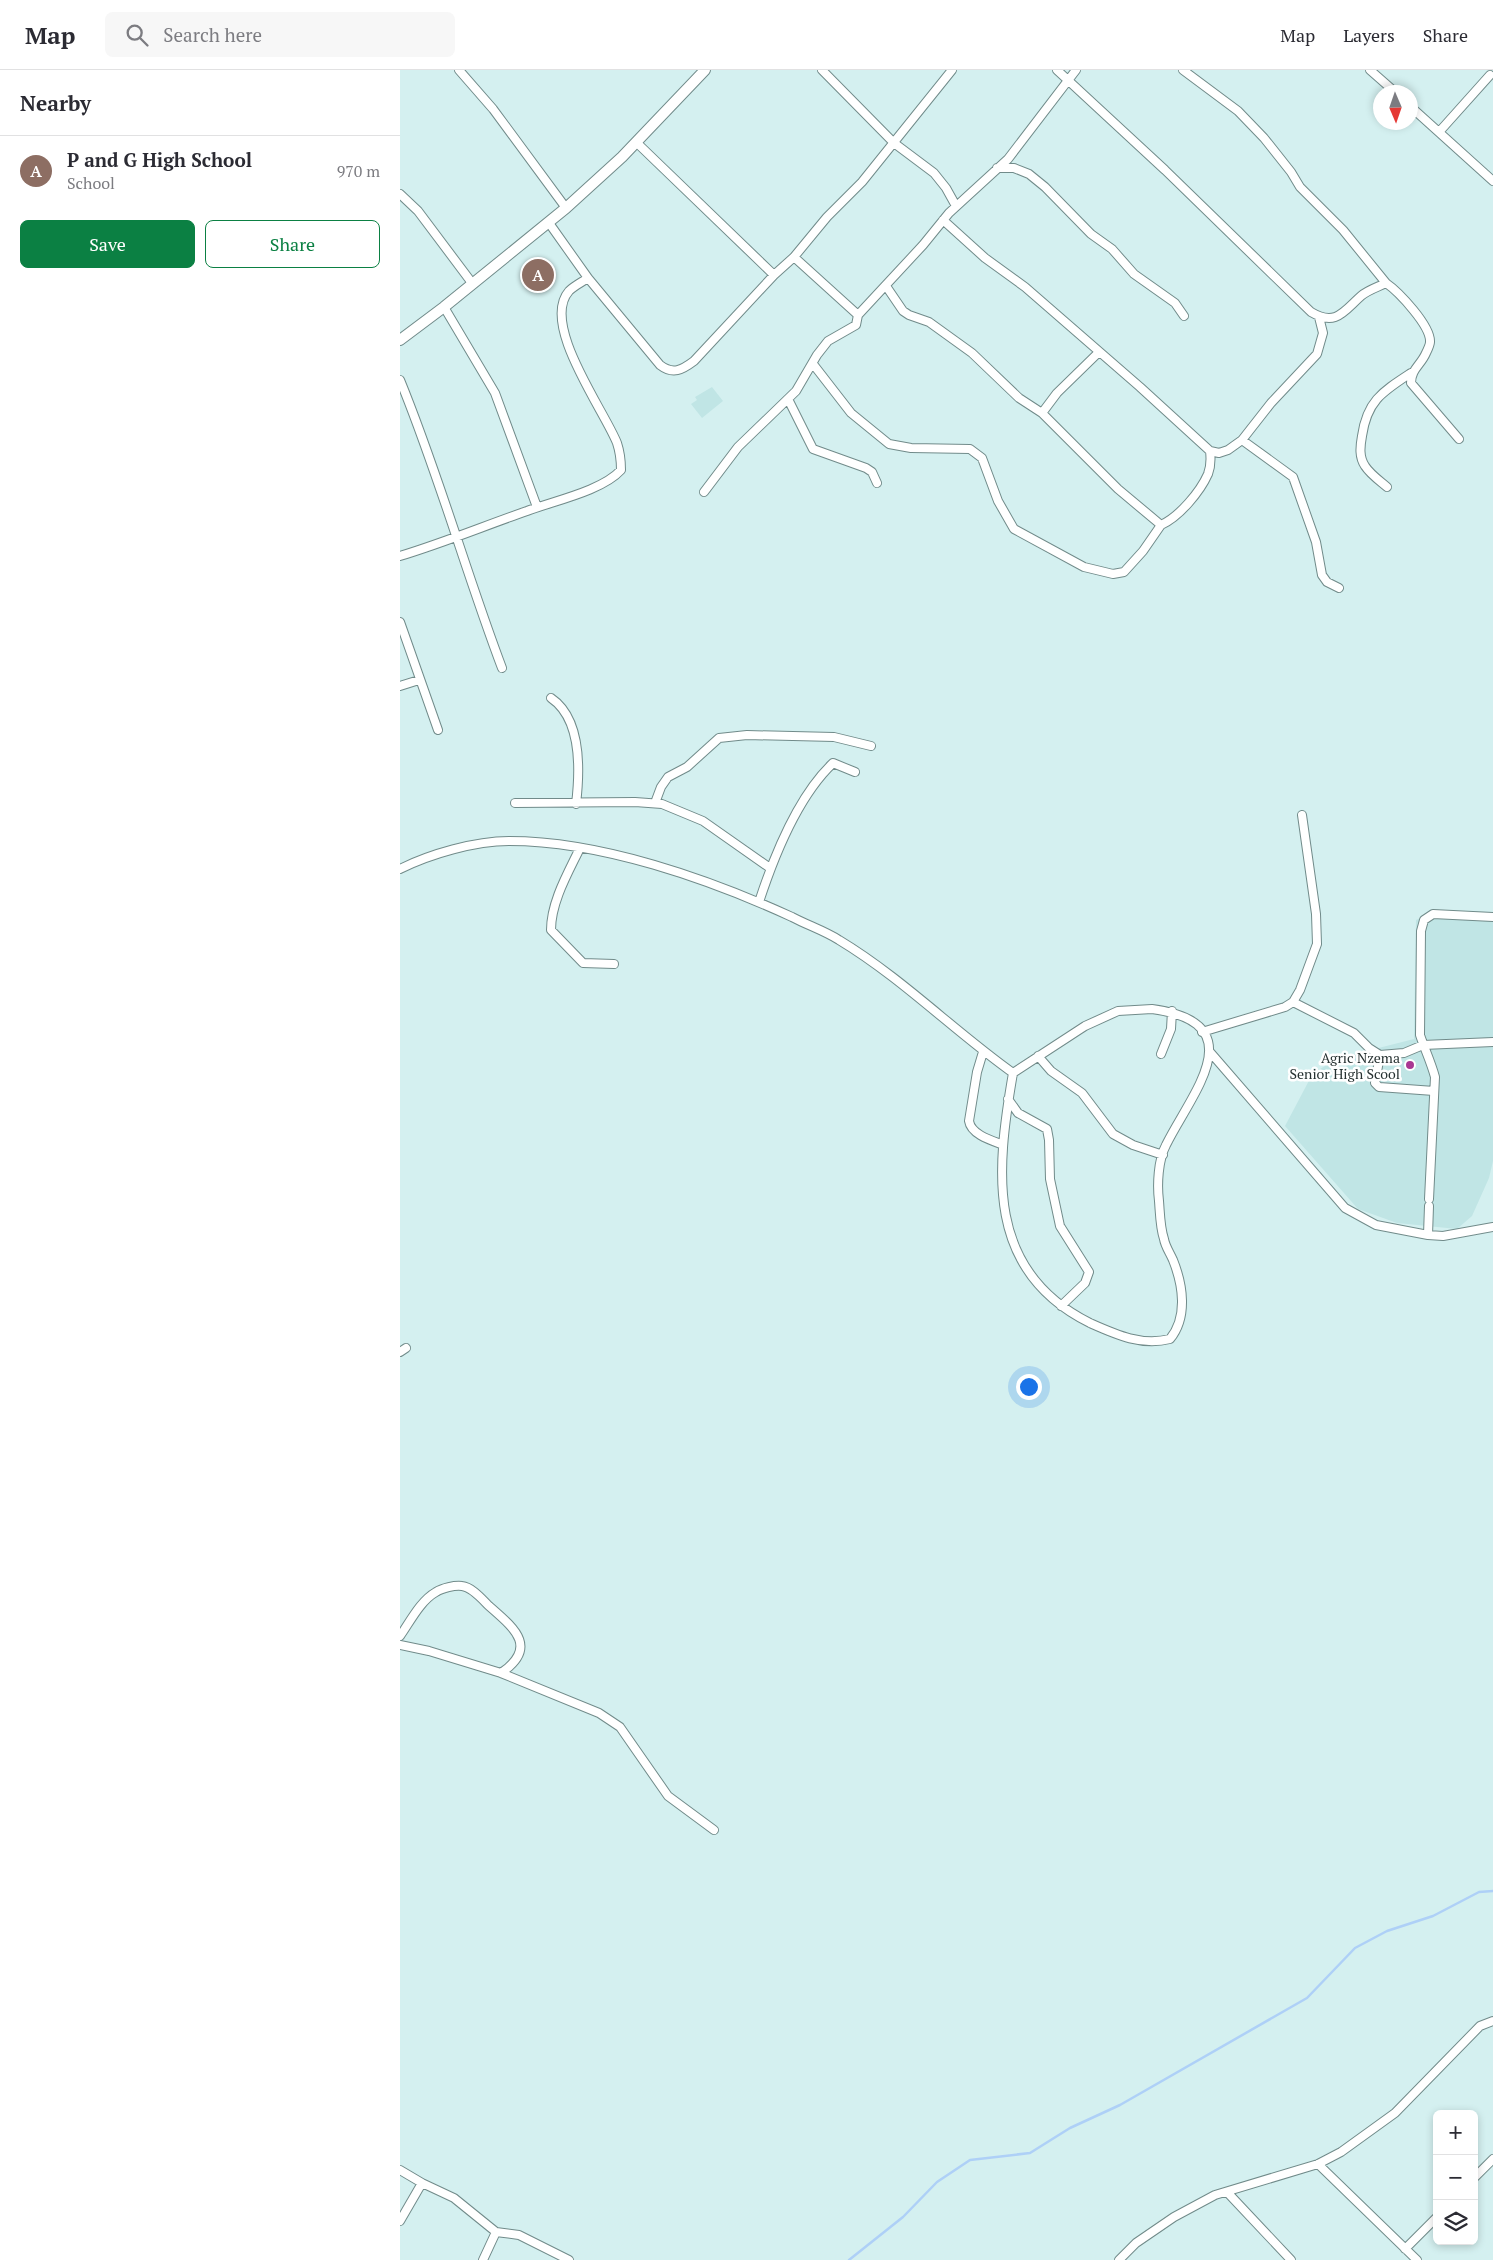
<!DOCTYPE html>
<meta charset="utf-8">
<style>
body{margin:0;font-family:"PT Serif",serif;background:#f7f7f7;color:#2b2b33}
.controls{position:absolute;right:15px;bottom:15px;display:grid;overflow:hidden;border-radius:8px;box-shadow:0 2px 8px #0003}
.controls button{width:45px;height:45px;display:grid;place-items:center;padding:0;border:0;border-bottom:1px solid #e1e1e2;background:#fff;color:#2b2b33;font:25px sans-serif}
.compass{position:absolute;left:973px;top:15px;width:45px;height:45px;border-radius:50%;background:#fff;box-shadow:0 2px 8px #0003;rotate:178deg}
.you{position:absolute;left:628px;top:1316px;width:18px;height:18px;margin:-12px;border:4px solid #fff;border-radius:50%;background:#1a73e8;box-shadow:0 0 0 8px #1a73e833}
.badge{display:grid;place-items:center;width:32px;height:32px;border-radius:50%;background:#0b8043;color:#fff;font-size:16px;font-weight:700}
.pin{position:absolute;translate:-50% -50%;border:2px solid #fff;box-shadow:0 1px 5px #0006}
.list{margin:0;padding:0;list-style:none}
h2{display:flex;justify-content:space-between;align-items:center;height:65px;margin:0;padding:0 20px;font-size:21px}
h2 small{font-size:16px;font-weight:400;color:#7c7c81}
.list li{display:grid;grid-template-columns:32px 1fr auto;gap:15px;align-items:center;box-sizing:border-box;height:70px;padding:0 20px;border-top:1px solid #e1e1e2}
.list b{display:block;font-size:19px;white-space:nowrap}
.list p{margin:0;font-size:16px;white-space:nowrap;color:#7c7c81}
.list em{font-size:16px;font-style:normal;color:#7c7c81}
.actions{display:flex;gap:10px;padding:15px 20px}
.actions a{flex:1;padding:11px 0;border:1px solid #0b8043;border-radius:8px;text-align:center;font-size:18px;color:#0b8043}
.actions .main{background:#0b8043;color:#fff}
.icon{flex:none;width:28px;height:28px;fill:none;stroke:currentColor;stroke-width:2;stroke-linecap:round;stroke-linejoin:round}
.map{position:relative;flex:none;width:1093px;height:2190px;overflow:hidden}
header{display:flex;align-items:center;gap:30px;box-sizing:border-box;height:70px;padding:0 25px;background:#fff;border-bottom:1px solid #e1e1e2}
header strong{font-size:24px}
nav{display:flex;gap:28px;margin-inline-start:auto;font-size:18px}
.search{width:350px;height:45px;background:#f7f7f7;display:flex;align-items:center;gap:12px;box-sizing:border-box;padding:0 18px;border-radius:8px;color:#7c7c81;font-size:19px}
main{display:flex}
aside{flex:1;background:#fff}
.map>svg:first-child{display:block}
.built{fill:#c0e5e5}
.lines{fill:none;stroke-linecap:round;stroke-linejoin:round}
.stream{stroke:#aed0f7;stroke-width:2.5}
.street-casing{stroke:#718b8a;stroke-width:10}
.secondary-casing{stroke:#718b8a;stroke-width:12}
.street{stroke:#fff;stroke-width:8}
.secondary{stroke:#fff;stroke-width:10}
.poi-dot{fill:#a93792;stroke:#fff;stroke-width:2}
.labels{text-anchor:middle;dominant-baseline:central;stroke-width:5;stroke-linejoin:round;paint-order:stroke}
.poi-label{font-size:14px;fill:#263131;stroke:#fff;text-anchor:end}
</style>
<header>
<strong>Map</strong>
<div class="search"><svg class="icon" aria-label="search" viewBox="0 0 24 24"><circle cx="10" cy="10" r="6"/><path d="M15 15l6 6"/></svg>Search here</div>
<nav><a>Map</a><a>Layers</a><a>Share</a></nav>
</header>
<main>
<aside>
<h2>Nearby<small></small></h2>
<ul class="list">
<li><span class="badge" style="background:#8d6e63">A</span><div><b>P and G High School</b><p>School</p></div><em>970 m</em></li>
</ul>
<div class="actions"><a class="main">Save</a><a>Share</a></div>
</aside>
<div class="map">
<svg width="1093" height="2190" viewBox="0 0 1093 2190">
<rect width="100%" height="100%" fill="#d4f0f0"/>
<path class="built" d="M312 317 323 331 302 348 291 334 297 330 295 327Z
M1036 841 1093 842V1091L1089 1108 1072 1146 1057 1159 997 1153 958 1139 885 1056 913 1003 939 988 1014 969 1016 850Z"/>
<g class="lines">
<path class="stream" d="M449 2190 503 2147 537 2112 570 2090 630 2083 670 2058 720 2035 907 1928 955 1878 987 1861 1033 1846 1079 1822 1093 1821"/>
<g class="street-casing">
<path id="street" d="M59 0 93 39 166 138
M422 0 494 73 534 103 546 118 556 136
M657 0 765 100 911 242C936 257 944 241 961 226 968 220 978 217 986 213 999 222 1031 256 1030 272 1030 275 1028 279 1026 283 1021 295 1011 299 1011 313L1059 369
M783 0 838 41 864 68 891 102 900 117 943 160 986 213
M970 0 995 22
M1011 37 1093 111
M1039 62 1090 5
M236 72 374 205
M597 98H614L629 104 645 117 691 164 712 179 734 204 775 233 784 246
M0 124 18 141 72 213
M543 150 585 188 625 217 740 317 810 381 819 383 828 380 842 370 871 333 917 284 923 263 919 247
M149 153 188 208 260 295C273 305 282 300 294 291L374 205 394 187 427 147 462 112 552 0
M394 187 458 245
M486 216 503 241 509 245 529 252 572 283 619 328 642 343 657 323 698 283
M44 237 95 323 137 437
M413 294 451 343 489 374 511 378 570 379 582 388 598 431 614 459 684 497 713 504 724 502 743 481 761 455
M0 310C39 405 66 503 102 598
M388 329 413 379 466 398 472 402 477 413
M642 343 718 419 761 455C779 447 800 422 808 404 811 396 811 389 810 381
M842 370 893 407 916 472 922 505 927 512 939 518
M987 417C980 411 970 404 965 396 959 387 960 377 962 366 967 331 982 322 1011 303
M304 422 338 377 396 321 417 285 428 271 456 255 458 245 523 175 549 143 608 89 676 0
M0 486C43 473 84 456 127 441 153 431 202 421 221 400 221 391 220 382 217 373 204 340 140 254 169 221 174 216 182 212 188 208
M0 552 38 660
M0 616 19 610
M151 628C182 649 180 701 176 734
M115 733 235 732 262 734 303 751 370 798
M255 733 261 717 268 707 287 697 319 668 347 665 434 667 471 676
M180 778C168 803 151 832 151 860L183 893 214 894
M0 799C30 784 75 771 109 771 201 771 309 809 392 847 407 855 425 861 439 870 502 908 554 961 613 1003
M359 832C374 786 397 727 433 693L455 702
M893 932 954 963 969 978 980 985 1004 983 1023 975 1093 972
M752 939C856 953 791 1024 766 1075 758 1090 757 1115 759 1131 760 1143 760 1157 764 1169 765 1176 770 1183 773 1190 783 1215 788 1247 770 1269 741 1276 717 1265 690 1253 585 1201 596 1101 613 1003L685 956 718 941Z
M802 962 885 937 893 932 900 920 917 874 916 844 902 745
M583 982 577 1002 569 1051C571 1064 590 1070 601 1074
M810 982 945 1138 976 1155 1028 1165 1043 1166 1093 1157
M761 984 771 959 772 941
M980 985 975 1013 979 1017 1034 1021
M638 986 651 1001 682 1023 713 1064 733 1075 763 1085
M608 1029 618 1043 647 1059 649 1070 650 1109 660 1156 689 1202 685 1213 661 1236
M1029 1129 1035 1007C1031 992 1025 980 1020 965L1021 861 1024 850 1033 844 1093 847
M1028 1165 1029 1136
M0 1282 6 1278
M0 1566C10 1552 20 1531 36 1522 42 1518 55 1515 62 1516 72 1517 82 1529 89 1536 114 1558 139 1577 101 1603
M0 1575 29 1581 101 1603 199 1643 220 1657 268 1726 314 1760
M918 2094 1017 2190
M0 2100 22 2113
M1074 2108 1093 2089
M827 2122 891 2190
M0 2151 22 2113 54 2128 96 2162 83 2190
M96 2162 119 2165 169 2190
M1005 2179 1037 2147
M719 2190 736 2173 774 2147 815 2125 918 2094 941 2082 995 2043 1080 1956 1093 1951"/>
</g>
<g class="secondary-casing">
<path id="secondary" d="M0 270 44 237 166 138 222 87 305 0"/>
</g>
<use href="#street" class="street"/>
<use href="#secondary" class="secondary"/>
</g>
<circle class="poi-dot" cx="1010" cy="995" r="5"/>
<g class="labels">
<g class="poi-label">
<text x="1000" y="987">Agric Nzema<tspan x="1000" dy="16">Senior High Scool</tspan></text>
</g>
</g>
</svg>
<div class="controls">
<button>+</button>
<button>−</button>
<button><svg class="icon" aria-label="layers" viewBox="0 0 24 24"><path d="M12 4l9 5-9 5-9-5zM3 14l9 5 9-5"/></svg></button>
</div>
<svg class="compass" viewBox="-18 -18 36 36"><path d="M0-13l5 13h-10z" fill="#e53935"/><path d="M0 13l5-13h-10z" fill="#7c7c81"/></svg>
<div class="you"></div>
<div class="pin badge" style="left:138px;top:205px;background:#8d6e63">A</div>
</div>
</main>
